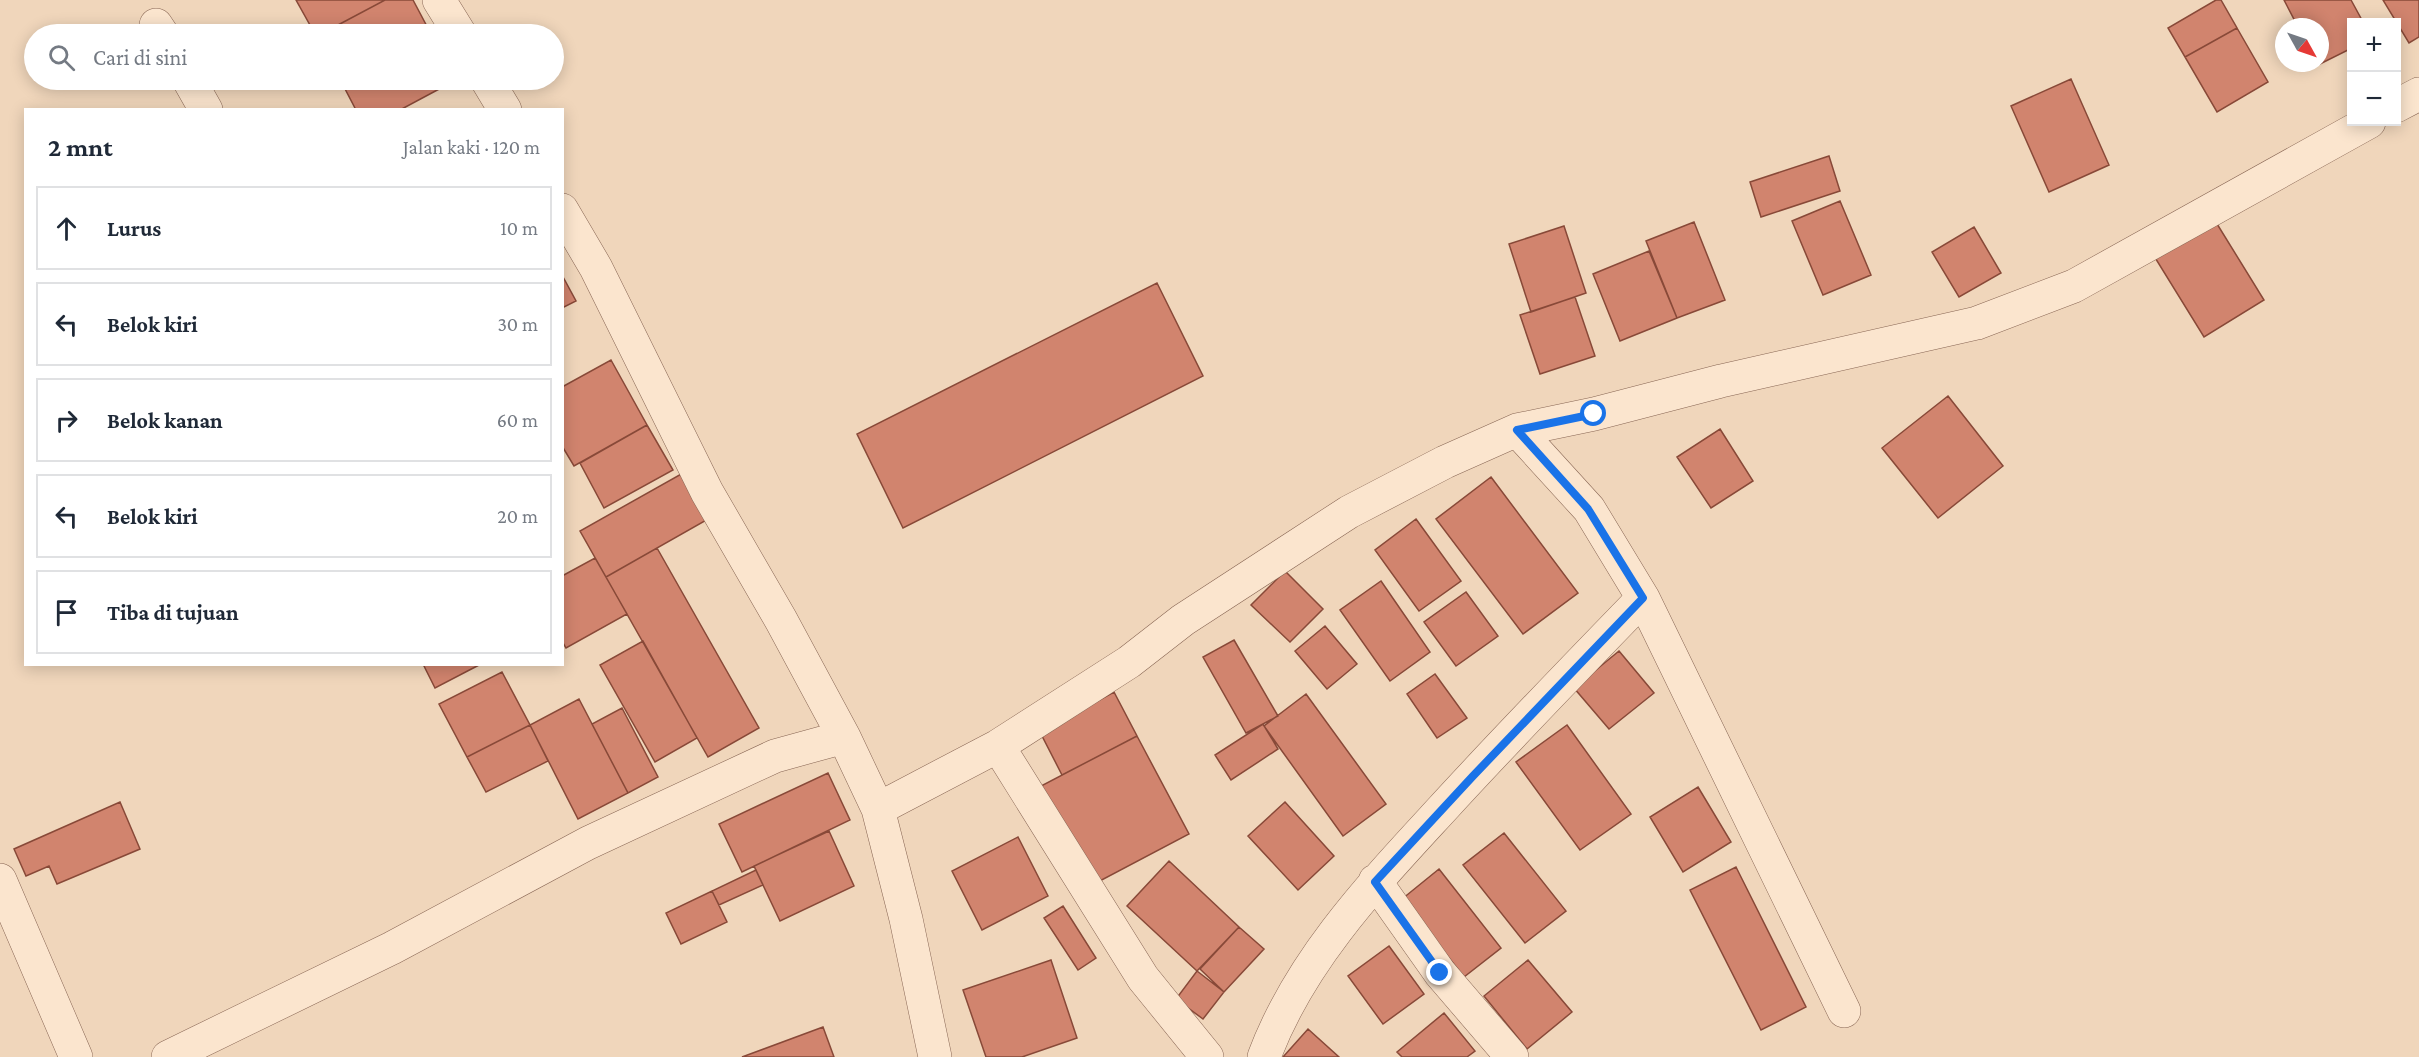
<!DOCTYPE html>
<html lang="id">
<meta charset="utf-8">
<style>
body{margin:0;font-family:"Crimson Pro",serif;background:#f2f2f3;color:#1f2937}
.controls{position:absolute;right:18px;top:18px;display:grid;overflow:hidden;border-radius:0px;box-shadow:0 3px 15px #0003}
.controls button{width:54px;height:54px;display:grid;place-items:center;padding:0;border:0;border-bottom:2px solid #e0e1e3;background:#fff;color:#1f2937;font:30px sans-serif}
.compass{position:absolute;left:2275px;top:18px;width:54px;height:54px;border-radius:50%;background:#fff;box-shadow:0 3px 15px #0003;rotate:130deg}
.stop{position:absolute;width:18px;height:18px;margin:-14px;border:4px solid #1a73e8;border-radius:50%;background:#fff}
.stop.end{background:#1a73e8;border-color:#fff;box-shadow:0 2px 6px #0008}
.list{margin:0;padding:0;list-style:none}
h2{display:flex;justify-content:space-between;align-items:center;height:78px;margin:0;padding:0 24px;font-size:26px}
h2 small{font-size:20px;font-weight:400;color:#747a83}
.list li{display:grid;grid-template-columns:39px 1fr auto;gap:18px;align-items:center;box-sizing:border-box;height:84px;margin:0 12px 12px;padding:0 12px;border:2px solid #e0e1e3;border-radius:0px}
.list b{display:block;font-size:22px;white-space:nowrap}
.list em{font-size:20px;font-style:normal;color:#747a83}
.icon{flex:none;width:33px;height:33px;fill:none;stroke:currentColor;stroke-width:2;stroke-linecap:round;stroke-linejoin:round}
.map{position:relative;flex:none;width:2419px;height:1057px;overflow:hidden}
.search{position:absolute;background:#fff;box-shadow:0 3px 15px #0003;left:24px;top:24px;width:540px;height:66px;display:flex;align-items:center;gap:15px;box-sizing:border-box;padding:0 21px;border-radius:33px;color:#747a83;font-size:22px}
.panel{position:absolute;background:#fff;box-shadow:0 3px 15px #0003;left:24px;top:108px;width:540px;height:558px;border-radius:0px}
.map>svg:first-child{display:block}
.building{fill:#d1846e;stroke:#884938;stroke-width:1.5}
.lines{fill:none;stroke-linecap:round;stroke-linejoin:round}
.street-casing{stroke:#886654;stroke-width:34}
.street{stroke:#fbe5ce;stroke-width:33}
.route{stroke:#1a73e8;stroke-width:8}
</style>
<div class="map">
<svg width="2419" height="1057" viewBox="0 0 2419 1057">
<rect width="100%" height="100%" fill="#f0d6bb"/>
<path class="building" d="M296 0H385L321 34H315Z
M385 0H413L431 34H321Z
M2216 0H2221L2237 28 2185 57 2168 28Z
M2284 0H2351L2363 22H2352V48L2318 65 2320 27H2298Z
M2383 0H2419V37L2409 43Z
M2237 28 2268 82 2217 112 2185 57Z
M2071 79 2109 165 2049 192 2011 106Z
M348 80H456L400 110H356L342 83Z
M1829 156 1840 191 1761 217 1750 182Z
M1840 201 1871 275 1823 295 1792 221Z
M2214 219 2264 300 2204 337 2154 256Z
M1694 222 1725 300 1677 318 1646 241Z
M1564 226 1586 293 1531 312 1509 244Z
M1974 227 2001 273 1959 297 1932 252Z
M1649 251 1677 318 1620 341 1593 274Z
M562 275 576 301 562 308Z
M1157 283 1203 376 903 528 857 434Z
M1575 297 1595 356 1540 374 1520 315Z
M611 360 647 425 574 466 562 446V387Z
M1948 396 2003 466 1938 518 1882 448Z
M647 425 673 470 604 508 580 463Z
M1720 429 1753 481 1711 508 1677 457Z
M683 473 710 518 606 577 580 531Z
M1491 477 1578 593 1523 634 1436 519Z
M1416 519 1461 581 1419 611 1375 550Z
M657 548 759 728 708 757 606 577Z
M595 558 627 614 566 648 562 641V576Z
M1285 571 1323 609 1290 642 1251 605Z
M1381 581 1430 652 1390 681 1340 610Z
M1466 592 1498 636 1456 666 1424 622Z
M1325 626 1357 664 1327 689 1295 651Z
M1234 640 1278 716 1246 733 1203 657Z
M643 641 697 738 655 762 600 665Z
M1619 651 1654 693 1609 729 1574 688Z
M423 664H481L435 688Z
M502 672 530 725 467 757 439 704Z
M1435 674 1467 718 1437 738 1407 694Z
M1114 692 1137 736 1062 775 1040 732Z
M1306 694 1386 804 1343 836 1264 726Z
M579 699 628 793 578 819 530 725Z
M622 708 658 777 628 793 592 724Z
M1263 724 1278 749 1231 780 1215 755Z
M530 725 548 761 486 792 467 757Z
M1567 725 1631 814 1580 850 1516 762Z
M1137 736 1189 834 1096 883 1041 786Z
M828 773 850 820 742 872 719 824Z
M1698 787 1731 842 1683 872 1650 817Z
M120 802 140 849 57 884 49 866 26 876 14 849Z
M1285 802 1334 856 1298 890 1248 836Z
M829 831 854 886 780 921 754 866Z
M1504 833 1566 911 1525 943 1463 865Z
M1018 837 1048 896 982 930 952 871Z
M1169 861 1239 927 1197 971 1127 906Z
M1736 867 1806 1007 1761 1030 1690 890Z
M1439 869 1501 948 1464 977 1402 899Z
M756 870 763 885 719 905 712 891Z
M712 891 727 922 681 944 666 913Z
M1063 906 1096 958 1078 970 1044 918Z
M1239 927 1264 949 1224 992 1200 969Z
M1389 946 1424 994 1383 1024 1348 976Z
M1051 960 1077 1038 1022 1057H986L963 990Z
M1528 960 1572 1012 1527 1049 1484 996Z
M1197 971 1224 992 1203 1019 1176 999Z
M1444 1013 1475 1051 1467 1057H1402L1397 1052Z
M823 1027 834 1057H742Z
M1308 1029 1339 1057H1283Z"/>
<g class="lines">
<g class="street-casing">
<path id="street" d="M439 0 460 34
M156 25 162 34
M189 80 206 110
M487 80 505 110
M2396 106 2419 94
M562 210 596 268 707 492 781 620 844 737 878 809 906 919 935 1057
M1517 430 1589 509 1643 598 1844 1011
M998 746 1143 978 1207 1057
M878 809 998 746 1129 662 1183 620 1349 512 1445 462 1517 430 1594 414 1721 381 1977 323 2074 286 2369 122
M0 880 76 1057
M1375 881 1440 973 1512 1057
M168 1057 392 948 588 843 775 756 844 737
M1264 1057C1300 960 1374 883 1443 808 1508 737 1576 667 1643 598"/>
</g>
<use href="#street" class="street"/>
</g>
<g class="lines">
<path class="route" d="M1440 973 1375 882 1473 776 1643 598 1588 509 1517 430 1594 414"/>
</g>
</svg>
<div class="controls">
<button>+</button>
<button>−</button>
</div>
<svg class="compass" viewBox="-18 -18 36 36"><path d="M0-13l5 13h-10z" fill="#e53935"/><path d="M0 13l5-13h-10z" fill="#747a83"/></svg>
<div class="stop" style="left:1594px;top:414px"></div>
<div class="stop end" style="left:1440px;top:973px"></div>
<div class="search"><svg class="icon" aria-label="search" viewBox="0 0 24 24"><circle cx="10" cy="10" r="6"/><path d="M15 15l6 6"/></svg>Cari di sini</div>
<section class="panel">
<h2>2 mnt<small>Jalan kaki · 120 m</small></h2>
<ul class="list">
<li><svg class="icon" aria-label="ahead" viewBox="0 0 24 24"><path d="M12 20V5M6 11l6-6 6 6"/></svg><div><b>Lurus</b></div><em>10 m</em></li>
<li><svg class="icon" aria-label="left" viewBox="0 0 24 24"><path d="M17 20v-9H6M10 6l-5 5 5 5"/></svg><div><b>Belok kiri</b></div><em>30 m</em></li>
<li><svg class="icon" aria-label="right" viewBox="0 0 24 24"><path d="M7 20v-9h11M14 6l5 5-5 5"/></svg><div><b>Belok kanan</b></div><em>60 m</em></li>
<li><svg class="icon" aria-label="left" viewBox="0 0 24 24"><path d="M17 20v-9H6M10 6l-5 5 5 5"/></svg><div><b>Belok kiri</b></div><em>20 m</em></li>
<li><svg class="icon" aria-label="arrive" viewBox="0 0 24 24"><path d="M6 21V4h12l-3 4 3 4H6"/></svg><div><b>Tiba di tujuan</b></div></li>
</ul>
</section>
</div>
